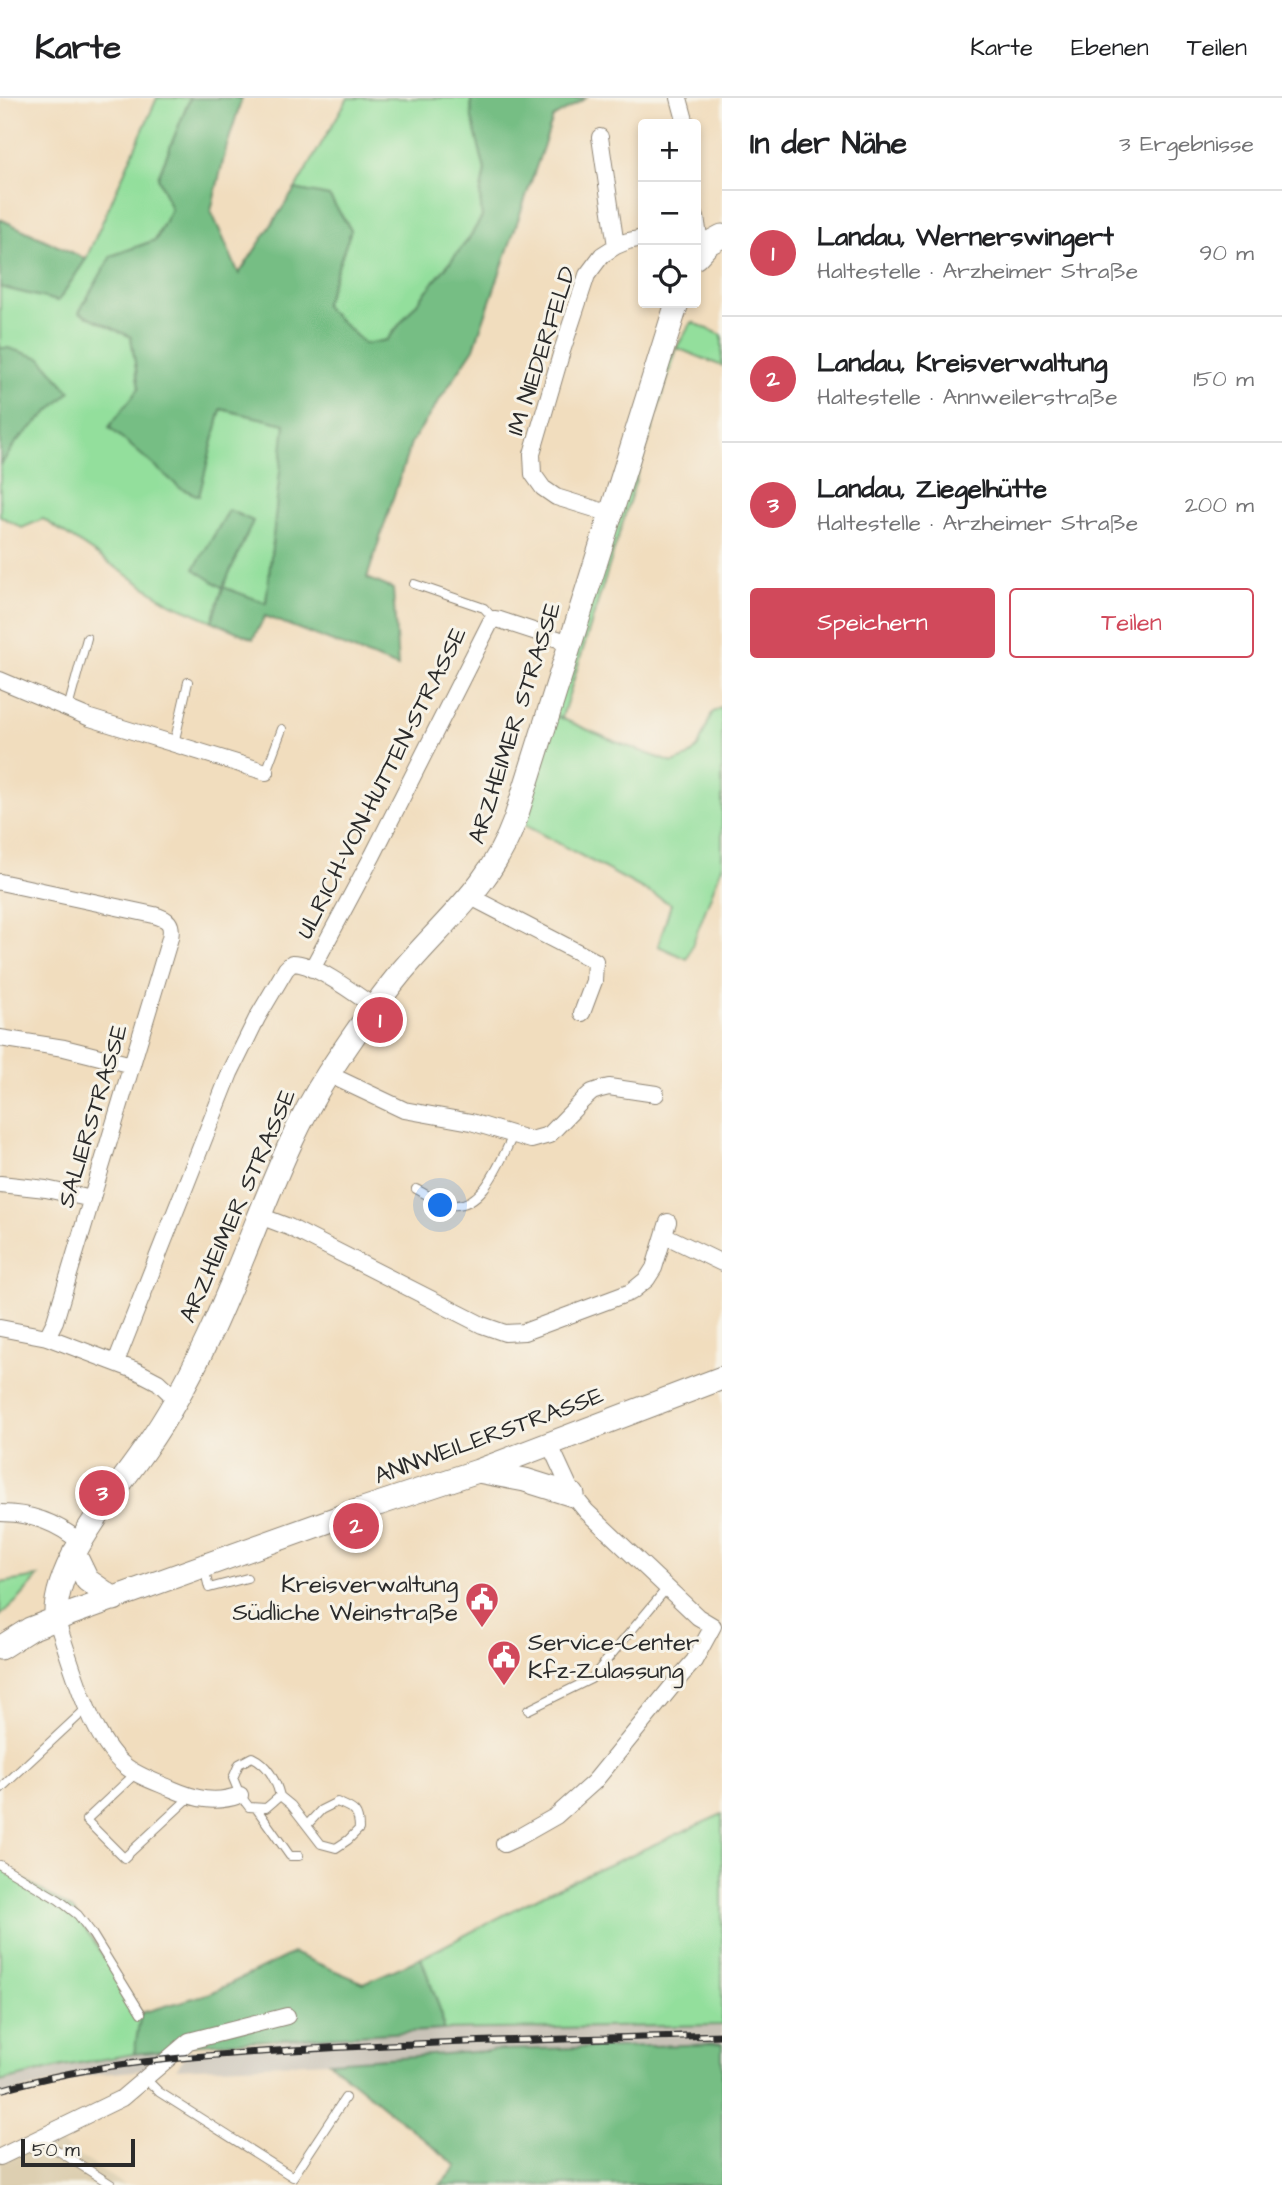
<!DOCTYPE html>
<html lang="de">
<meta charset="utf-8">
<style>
body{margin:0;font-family:"Architects Daughter",sans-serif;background:#f2f2f2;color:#202124}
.controls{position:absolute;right:21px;top:21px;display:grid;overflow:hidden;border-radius:7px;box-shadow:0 4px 10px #0003}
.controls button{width:63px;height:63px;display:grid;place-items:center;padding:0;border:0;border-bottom:2px solid #e0e0e0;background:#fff;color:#202124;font:35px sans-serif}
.scale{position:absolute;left:21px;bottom:18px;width:114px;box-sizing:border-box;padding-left:7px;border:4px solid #2b2b2b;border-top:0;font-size:19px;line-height:24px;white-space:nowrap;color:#2b2b2b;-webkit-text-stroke:5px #f7f3e8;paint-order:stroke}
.you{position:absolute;left:441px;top:1108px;width:24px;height:24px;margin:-18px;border:5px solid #fff;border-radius:50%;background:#1a73e8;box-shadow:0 0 0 10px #1a73e833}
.badge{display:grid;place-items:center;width:46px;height:46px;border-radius:50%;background:#d1495b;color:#fff;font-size:23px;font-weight:700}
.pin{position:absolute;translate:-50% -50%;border:4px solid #fff;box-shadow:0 2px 7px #0006}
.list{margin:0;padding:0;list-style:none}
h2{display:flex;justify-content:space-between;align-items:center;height:91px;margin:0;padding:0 28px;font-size:30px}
h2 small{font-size:23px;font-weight:400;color:#757577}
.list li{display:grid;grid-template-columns:46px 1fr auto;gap:21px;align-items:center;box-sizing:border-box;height:126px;padding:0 28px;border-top:2px solid #e0e0e0}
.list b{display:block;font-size:26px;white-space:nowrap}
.list p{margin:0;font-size:23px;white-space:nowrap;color:#757577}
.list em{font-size:23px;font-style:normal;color:#757577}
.actions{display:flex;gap:14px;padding:21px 28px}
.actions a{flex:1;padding:16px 0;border:2px solid #d1495b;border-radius:7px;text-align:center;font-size:24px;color:#d1495b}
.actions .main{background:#d1495b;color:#fff}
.icon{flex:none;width:38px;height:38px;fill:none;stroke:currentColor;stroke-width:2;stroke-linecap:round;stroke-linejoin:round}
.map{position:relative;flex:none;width:722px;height:2087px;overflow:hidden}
header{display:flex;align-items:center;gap:42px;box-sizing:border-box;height:98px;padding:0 35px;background:#fff;border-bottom:2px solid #e0e0e0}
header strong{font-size:33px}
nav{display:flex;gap:38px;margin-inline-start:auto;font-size:24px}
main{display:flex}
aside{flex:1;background:#fff}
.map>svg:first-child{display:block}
.built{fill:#ddcfb1}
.industrial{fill:#c9c3b8}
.green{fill:#93df9c;stroke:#5f8564;stroke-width:2}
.forest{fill:#76be84;stroke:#507458;stroke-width:2}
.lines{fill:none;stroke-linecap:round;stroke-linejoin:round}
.lane-casing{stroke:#8e8474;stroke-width:10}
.street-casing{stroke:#8e8474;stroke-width:18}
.secondary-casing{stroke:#8e8474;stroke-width:25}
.lane{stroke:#fff;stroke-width:8}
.street{stroke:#fff;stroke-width:16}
.secondary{stroke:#fff;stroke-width:23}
.rail-casing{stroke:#2b2b2b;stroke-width:7}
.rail{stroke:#f7f3e8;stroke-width:4.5;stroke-dasharray:13;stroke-linecap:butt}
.labels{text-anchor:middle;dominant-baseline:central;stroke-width:6;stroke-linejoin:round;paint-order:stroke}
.street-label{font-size:24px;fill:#2b2b2b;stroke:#f7f3e8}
.poi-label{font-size:24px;fill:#2b2b2b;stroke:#f7f3e8;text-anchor:end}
</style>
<header>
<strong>Karte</strong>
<nav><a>Karte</a><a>Ebenen</a><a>Teilen</a></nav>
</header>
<main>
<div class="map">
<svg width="722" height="2087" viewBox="0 0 722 2087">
<rect width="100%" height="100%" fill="#f7f3e8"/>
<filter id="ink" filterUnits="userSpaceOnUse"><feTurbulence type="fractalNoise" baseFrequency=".0143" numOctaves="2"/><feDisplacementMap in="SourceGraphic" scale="14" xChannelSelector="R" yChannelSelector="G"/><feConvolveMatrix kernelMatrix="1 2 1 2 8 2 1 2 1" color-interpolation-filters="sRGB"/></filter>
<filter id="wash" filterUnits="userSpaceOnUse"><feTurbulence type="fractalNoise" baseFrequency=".00686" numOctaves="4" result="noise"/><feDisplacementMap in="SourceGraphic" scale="28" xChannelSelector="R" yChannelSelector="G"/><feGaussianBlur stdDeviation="1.57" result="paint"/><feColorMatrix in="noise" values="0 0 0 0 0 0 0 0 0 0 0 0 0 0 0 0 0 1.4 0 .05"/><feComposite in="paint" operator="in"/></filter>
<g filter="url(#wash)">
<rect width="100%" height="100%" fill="#f1ddbe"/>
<path class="built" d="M46 2036 125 2087H0V2059Z"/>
<path class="industrial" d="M722 1927V1946L502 1952 329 1964 176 1971 189 1953 328 1938 443 1932Z
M166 1953 147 1972 100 1976 50 1985 0 1998V1984L63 1968 134 1956Z"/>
<path class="green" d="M157 0H190L158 79 171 111 155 142 111 158 131 239 139 290 180 390 199 398 221 311 286 326 266 505 223 490 212 523 168 504 43 421 22 430 0 418V368L17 343 70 293 8 250H0V189L58 203 86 161Z
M348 0H471L472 20 485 72 480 97 482 119 468 142 387 242 365 246 324 208 351 132 329 99 295 91Z
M692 224 722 237V268L677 250 562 619 556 618 616 644 673 665 688 659 698 649 712 615 722 609V768L687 861 658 848 671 806 515 722 650 293Z
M38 1479 20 1500 0 1518V1485Z
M722 1716V1927L443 1932 442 1917 421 1860 546 1795Z
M0 1767 73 1812 141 1915 134 1956 63 1968 0 1984Z"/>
<path class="forest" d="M190 0H242L226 51 211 113 239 176 295 91 329 98 351 132 324 208 365 246 387 242 468 142 482 119 480 97 485 72 472 20 471 0H586L553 20 474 250 411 345 367 480 393 491 398 569 265 518 253 541 212 523 223 490 194 471 229 412 253 423 223 489 266 505 285 326 221 311 199 398 180 390 109 329 139 290 131 239 79 214 111 158 156 142 171 111 158 79Z
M0 121 86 161 58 203 0 189Z
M0 250H8L41 260 70 294 17 343 0 368Z
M293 1855 364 1885 421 1860 442 1917 443 1932 183 1947 166 1953 134 1956 141 1915 211 1895Z
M722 1946V2087H440L457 2068 329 1964 502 1952Z"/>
</g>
<g filter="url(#ink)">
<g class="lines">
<g class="lane-casing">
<path id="lane" d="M414 486 484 510 494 521
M68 610 87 540
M174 646 188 584
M266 674 282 631
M416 1091C426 1096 440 1106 451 1107 484 1111 500 1062 513 1038
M204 1470 209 1490 247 1480
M528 1612 591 1581 667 1490
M252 1659C267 1666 276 1682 280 1698L266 1710 249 1709 240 1697 233 1680 239 1666Z
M136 1675 86 1722 124 1760 190 1699
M0 1691 87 1610
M280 1698 291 1707 321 1746 336 1750 348 1742 359 1731C359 1712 353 1711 337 1704L321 1712 307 1727
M256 1710 290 1758H299
M0 1767 59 1802 78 1817 91 1834 141 1915
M146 1981 159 1994 293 2079 345 2000
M38 2040 112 2087"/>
</g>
<g class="street-casing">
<path id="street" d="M679 0 686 26
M600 39 616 148
M696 119 701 152
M611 416 556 399 543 390 533 376 532 356 562 253 587 177 602 157 616 148 628 143 643 140
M0 582 90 620 266 674
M0 784 154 817C168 821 173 825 170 840L55 1223 47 1239
M471 799 595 863 594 883 582 915
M312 871 373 757 490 525 494 521 500 522 570 545
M0 940 64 950 132 967
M328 976 404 1012 471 1024 531 1042 549 1037 583 1002 592 994 601 991 609 989 656 996
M0 1086 46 1091 92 1101
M260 1118 289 1129 482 1227 505 1235 524 1234 631 1194 647 1181 654 1170 668 1124
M666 1138 722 1165
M0 1230 47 1239 137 1273 158 1284 177 1302
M116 1264 230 975 257 920 286 871 292 865C313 864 356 896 374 909
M0 1415C31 1415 57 1424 81 1445
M56 1521C71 1563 89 1638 124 1667 137 1678 156 1684 172 1691 195 1701 215 1706 240 1697
M504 1746 519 1739 556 1718 594 1684 678 1581 694 1563 713 1528 698 1519 586 1413 573 1397 549 1345
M0 2059 122 2000 189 1943 287 1918"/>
</g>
<g class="secondary-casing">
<path id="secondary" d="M696 159 709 145 722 138
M478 1373 525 1382 573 1397
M74 1455 87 1482 114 1501
M56 1521C52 1467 115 1395 145 1351 195 1280 227 1199 259 1119 279 1070 299 1021 328 976 351 941 375 906 402 873 445 822 491 788 515 722L677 205
M0 1550 30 1531 56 1521 354 1414 478 1373 722 1280"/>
</g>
<use href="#lane" class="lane"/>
<use href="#street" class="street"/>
<use href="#secondary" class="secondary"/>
<g class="rail-casing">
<path id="rail" d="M0 1992C96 1964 194 1958 293 1952 436 1943 579 1941 722 1937"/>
</g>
<use href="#rail" class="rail"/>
</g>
</g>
<defs>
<g id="civic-pin" transform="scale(1.75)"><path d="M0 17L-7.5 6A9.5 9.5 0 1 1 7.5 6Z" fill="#d1495b" stroke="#f7f3e8"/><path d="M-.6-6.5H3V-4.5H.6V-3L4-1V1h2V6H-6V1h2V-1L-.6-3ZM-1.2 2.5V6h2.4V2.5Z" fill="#fff"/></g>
</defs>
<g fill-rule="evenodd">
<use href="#civic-pin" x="482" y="1501"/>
<use href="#civic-pin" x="504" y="1559"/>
</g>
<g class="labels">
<g class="street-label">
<text transform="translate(542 253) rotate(-72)">IM NIEDERFELD</text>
<text transform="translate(515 625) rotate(-72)">ARZHEIMER STRASSE</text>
<text transform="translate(382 685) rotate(-63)">ULRICH-VON-HUTTEN-STRASSE</text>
<text transform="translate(93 1018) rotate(-73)">SALIERSTRASSE</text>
<text transform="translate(238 1108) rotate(-66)">ARZHEIMER STRASSE</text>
<text transform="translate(489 1338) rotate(-20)">ANNWEILERSTRASSE</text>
</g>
<g class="poi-label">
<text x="458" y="1487">Kreisverwaltung<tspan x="458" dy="28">Südliche Weinstraße</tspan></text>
<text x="528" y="1545" text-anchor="start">Service-Center<tspan x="528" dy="28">Kfz-Zulassung</tspan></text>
</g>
</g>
</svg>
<div class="controls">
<button>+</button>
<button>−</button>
<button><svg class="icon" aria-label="locate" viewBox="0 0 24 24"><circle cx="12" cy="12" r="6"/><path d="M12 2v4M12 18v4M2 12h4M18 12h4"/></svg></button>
</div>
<div class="scale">50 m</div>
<div class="you"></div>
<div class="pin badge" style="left:380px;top:922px">1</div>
<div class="pin badge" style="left:356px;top:1428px">2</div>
<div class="pin badge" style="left:102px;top:1395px">3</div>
</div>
<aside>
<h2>In der Nähe<small>3 Ergebnisse</small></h2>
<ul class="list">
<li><span class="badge">1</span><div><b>Landau, Wernerswingert</b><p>Haltestelle · Arzheimer Straße</p></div><em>90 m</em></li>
<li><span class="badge">2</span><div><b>Landau, Kreisverwaltung</b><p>Haltestelle · Annweilerstraße</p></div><em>150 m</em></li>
<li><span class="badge">3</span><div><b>Landau, Ziegelhütte</b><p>Haltestelle · Arzheimer Straße</p></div><em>200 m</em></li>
</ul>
<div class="actions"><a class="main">Speichern</a><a>Teilen</a></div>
</aside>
</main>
